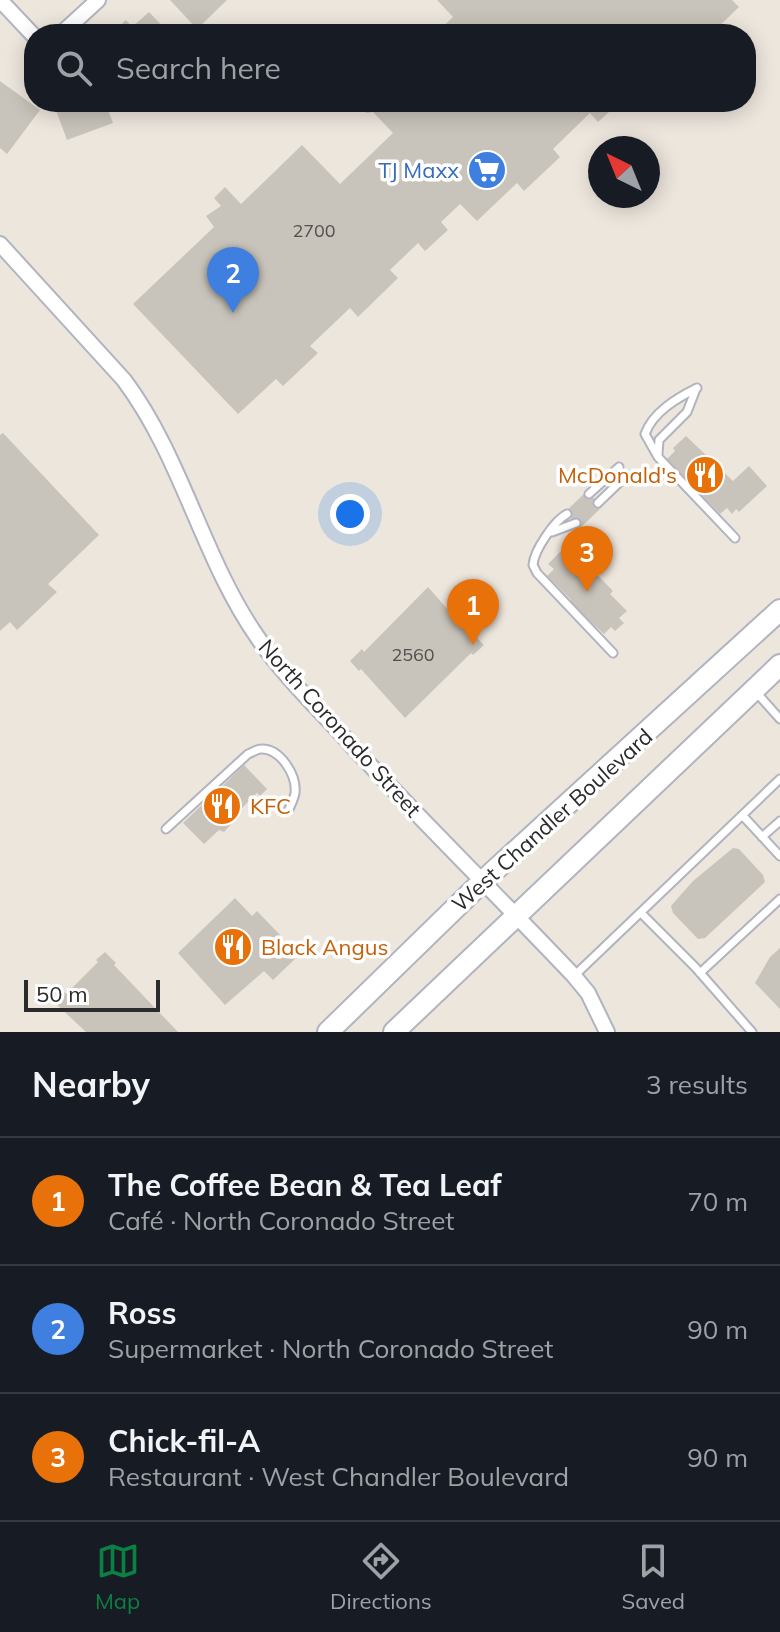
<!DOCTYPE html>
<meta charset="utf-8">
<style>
body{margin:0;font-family:Mulish,sans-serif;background:#20242c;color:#f1f3f6}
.compass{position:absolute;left:588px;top:136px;width:72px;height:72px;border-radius:50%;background:#171b24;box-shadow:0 4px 20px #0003;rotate:317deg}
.scale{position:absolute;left:24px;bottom:20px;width:136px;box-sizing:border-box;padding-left:8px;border:4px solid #2b2b2b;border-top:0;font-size:22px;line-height:28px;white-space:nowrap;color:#2b2b2b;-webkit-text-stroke:6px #fff;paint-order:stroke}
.you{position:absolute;left:350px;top:514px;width:28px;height:28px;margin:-20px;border:6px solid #fff;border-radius:50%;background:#1a73e8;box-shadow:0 0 0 12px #1a73e833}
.badge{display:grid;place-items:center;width:52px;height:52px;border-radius:50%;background:#0b8043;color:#fff;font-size:26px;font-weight:700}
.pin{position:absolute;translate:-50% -66px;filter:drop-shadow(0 2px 4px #0008)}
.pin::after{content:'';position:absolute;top:42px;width:28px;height:24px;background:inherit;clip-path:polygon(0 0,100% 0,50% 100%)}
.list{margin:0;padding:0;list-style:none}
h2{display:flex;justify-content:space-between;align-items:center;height:104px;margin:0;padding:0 32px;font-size:34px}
h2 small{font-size:26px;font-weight:400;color:#9ea1a6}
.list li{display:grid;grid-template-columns:52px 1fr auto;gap:24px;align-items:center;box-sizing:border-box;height:128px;padding:0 32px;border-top:2px solid #363941}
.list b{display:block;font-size:30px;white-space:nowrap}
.list p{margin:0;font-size:26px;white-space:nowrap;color:#9ea1a6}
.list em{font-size:26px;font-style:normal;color:#9ea1a6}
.icon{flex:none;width:44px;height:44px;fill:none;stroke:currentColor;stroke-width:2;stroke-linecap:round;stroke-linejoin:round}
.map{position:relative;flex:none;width:780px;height:1032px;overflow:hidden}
.search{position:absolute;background:#171b24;box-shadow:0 4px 20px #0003;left:24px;right:24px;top:24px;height:88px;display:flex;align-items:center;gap:20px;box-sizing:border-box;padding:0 28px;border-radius:32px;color:#9ea1a6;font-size:30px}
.sheet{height:488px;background:#171b24}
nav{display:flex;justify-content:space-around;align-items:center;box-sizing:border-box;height:112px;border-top:2px solid #363941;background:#171b24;font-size:22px;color:#9ea1a6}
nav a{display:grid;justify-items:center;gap:4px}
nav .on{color:#0b8043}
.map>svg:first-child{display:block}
.building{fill:#c9c4bb}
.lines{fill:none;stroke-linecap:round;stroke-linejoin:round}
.service-casing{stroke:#b1b3bf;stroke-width:11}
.minor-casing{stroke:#b1b3bf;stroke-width:18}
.secondary-casing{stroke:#b1b3bf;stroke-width:24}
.service{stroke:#fff;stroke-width:7}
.minor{stroke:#fff;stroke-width:14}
.secondary{stroke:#fff;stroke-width:20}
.labels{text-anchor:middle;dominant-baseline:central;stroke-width:7;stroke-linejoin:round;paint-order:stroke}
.number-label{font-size:18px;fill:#52514f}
.shop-label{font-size:22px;fill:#366cbe;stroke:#fff;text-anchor:end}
.food-label{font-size:22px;fill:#c56008;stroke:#fff;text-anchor:start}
.street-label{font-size:22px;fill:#2b2b2b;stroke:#fff}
</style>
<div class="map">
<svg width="780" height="1032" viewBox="0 0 780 1032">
<rect width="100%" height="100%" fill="#ede6dd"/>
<path class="building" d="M170 0H227L197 29Z
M437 0H732L739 7 711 34H435L453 17Z
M149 12 170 34H111L126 20 132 27Z
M0 81 40 110 7 154 0 148Z
M53 102H105L113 123 67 140Z
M364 102H620L598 122 590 113 553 149 560 157 524 191 517 183 477 221 460 204 441 222 448 230 425 251 418 243 390 270 398 278 358 317 350 308 310 346 318 353 283 386 276 379 238 414 133 304 214 227 206 216 221 206 214 198 225 187 241 204 302 145 340 184 393 133 373 112 366 113Z
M3 433 99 535 48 584 57 592 17 630 10 622 0 631V435Z
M686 436 733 481 749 466 767 486 739 512 736 509 732 514 727 508 720 514 667 459 675 451 673 448Z
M587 491 602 507 580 528 565 512Z
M561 551 567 557 574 551 613 591 610 594 627 611 619 618 624 623 615 631 611 627 604 634 569 602 571 600 547 576 554 569 548 564Z
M428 587 471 636 473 634 484 645 473 655 471 653 405 718 361 669 359 671 350 661 362 649 364 652Z
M244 765 267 789 260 796 257 793 238 812 240 814 224 832 219 830 204 844 183 823 206 801 204 798 208 794 211 797Z
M733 848 739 849 763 875 765 882 705 938 698 939 673 913 671 906 693 881Z
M235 898 252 916 257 911 282 937 277 941 295 959 273 980 264 971 225 1005 178 953Z
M780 948V1009L755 983 770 957Z
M105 952 116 963 114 965 178 1032H86L54 1002 64 992 66 994 98 962 96 960Z"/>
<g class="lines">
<g class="service-casing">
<path id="service" d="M697 388C677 398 653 412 645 434L658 457 735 538
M658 455 659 440 687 412 696 389
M589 494 619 467
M598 503 627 475
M567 514C555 520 534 550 533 565L537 573 613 653
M552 532 576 523
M755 691 780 719
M743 816 780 856
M166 829 248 754C253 752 257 749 261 749 280 748 297 775 295 793 294 799 291 805 288 811
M762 837 780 821
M641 913 695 967 752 1032
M700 973 780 899
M574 976 780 779"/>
</g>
<g class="minor-casing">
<path id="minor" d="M0 0 34 36
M61 34 98 0
M0 244 124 380C183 459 202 558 258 638 285 678 322 712 354 748 426 825 501 899 574 976L588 993 607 1032"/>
</g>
<g class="secondary-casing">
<path id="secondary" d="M328 1032 483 881 780 610
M394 1032 780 665"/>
</g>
<use href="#service" class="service"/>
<use href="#minor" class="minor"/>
<use href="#secondary" class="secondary"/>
</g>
<defs>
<g id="supermarket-disc" transform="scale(2)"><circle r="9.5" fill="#3f7fe0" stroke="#fff"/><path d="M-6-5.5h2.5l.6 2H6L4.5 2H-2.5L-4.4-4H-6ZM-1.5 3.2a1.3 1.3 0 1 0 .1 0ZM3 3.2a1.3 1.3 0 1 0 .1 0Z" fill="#fff"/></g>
<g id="restaurant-disc" transform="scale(2)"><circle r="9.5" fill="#e8710a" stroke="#fff"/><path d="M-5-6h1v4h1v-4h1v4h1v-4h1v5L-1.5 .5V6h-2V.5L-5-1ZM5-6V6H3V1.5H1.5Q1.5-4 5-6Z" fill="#fff"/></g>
</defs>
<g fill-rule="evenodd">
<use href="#supermarket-disc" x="487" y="170"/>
<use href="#restaurant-disc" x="705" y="475"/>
<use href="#restaurant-disc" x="222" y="806"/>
<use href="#restaurant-disc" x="233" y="947"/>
</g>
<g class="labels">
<g class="number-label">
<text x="314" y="230">2700</text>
<text x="413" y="654">2560</text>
</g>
<g class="shop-label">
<text x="459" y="170">TJ Maxx</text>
</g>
<g class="food-label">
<text x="677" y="475" text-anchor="end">McDonald's</text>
<text x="250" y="806">KFC</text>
<text x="261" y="947">Black Angus</text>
</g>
<g class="street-label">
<text transform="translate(340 728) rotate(48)">North Coronado Street</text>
<text transform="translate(552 820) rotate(-42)">West Chandler Boulevard</text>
</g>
</g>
</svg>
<svg class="compass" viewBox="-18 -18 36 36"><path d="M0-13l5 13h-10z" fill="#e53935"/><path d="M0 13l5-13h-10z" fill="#9ea1a6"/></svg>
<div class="scale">50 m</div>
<div class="you"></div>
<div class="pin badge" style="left:473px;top:645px;background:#e8710a">1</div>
<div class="pin badge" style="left:233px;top:313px;background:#3f7fe0">2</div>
<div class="pin badge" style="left:587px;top:592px;background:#e8710a">3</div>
<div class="search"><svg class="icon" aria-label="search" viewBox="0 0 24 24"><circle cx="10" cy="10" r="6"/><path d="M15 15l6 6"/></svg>Search here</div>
</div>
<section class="sheet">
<h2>Nearby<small>3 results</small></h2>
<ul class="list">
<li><span class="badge" style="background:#e8710a">1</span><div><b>The Coffee Bean &amp; Tea Leaf</b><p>Café · North Coronado Street</p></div><em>70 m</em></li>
<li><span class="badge" style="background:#3f7fe0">2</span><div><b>Ross</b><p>Supermarket · North Coronado Street</p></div><em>90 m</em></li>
<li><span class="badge" style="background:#e8710a">3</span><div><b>Chick-fil-A</b><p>Restaurant · West Chandler Boulevard</p></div><em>90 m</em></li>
</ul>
</section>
<nav>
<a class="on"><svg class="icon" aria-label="map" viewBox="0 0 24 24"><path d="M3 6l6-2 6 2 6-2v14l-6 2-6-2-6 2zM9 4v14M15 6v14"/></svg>Map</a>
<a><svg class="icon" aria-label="directions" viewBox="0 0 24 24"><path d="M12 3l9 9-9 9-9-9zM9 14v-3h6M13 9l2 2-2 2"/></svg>Directions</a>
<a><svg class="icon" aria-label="saved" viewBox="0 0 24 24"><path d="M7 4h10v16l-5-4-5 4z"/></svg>Saved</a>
</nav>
